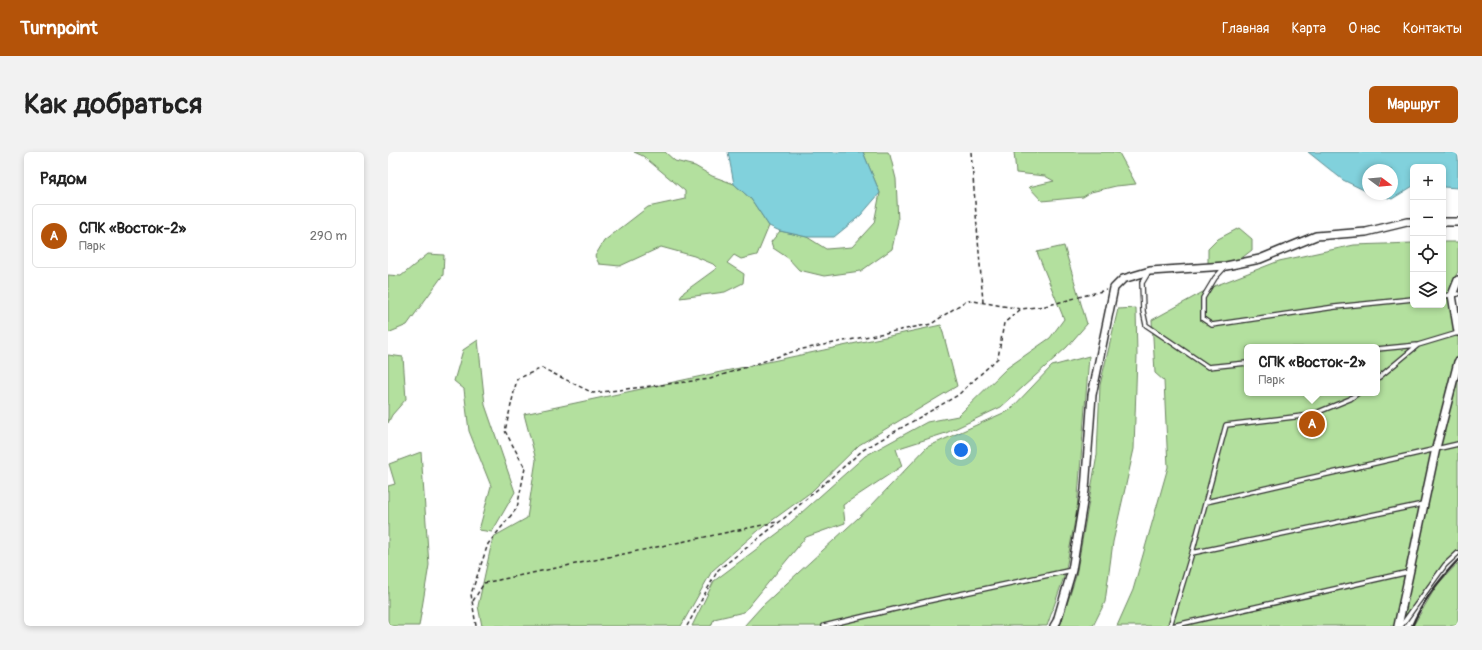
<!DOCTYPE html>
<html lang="ru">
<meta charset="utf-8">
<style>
body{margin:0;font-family:Pangolin,sans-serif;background:#f2f2f2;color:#222}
.controls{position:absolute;right:12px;top:12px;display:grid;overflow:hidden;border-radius:6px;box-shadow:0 2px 6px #0003}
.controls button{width:36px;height:36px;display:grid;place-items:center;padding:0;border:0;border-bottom:1px solid #e0e0e0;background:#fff;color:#222;font:20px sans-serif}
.compass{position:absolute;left:974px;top:12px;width:36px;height:36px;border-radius:50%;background:#fff;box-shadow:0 2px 6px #0003;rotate:106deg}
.you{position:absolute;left:573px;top:298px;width:14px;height:14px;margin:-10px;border:3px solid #fff;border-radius:50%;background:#1a73e8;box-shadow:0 0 0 6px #1a73e833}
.badge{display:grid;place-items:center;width:26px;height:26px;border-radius:50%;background:#b45309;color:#fff;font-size:13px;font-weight:700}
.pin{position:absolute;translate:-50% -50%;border:2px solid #fff;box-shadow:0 1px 4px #0006}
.popup{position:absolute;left:856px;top:192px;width:136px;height:52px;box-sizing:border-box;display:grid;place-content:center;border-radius:6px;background:#fff;filter:drop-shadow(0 1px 3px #0005);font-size:13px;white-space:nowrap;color:#767676}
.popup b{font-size:15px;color:#222}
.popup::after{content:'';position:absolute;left:50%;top:100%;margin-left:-8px;border:8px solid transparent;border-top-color:#fff}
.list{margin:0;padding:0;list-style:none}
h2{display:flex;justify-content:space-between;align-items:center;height:52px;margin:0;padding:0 16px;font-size:17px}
h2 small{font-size:13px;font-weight:400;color:#767676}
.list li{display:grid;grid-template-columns:26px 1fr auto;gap:12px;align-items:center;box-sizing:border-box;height:64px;margin:0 8px 8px;padding:0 8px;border:1px solid #e0e0e0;border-radius:6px}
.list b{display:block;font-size:15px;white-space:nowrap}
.list p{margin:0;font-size:13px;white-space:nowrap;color:#767676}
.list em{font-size:13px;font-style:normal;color:#767676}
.icon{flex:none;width:22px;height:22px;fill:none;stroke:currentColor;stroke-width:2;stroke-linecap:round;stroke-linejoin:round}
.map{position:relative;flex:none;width:1070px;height:474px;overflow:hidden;border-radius:6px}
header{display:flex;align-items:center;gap:24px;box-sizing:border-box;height:56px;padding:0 20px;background:#b45309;color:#fff}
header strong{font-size:19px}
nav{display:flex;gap:22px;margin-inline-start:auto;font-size:14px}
.intro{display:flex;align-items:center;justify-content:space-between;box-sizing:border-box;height:96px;padding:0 24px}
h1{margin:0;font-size:28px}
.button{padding:10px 18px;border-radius:6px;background:#b45309;color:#fff;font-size:14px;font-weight:700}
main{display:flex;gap:24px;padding:0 24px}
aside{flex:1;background:#fff;border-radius:6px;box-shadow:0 2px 6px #0003}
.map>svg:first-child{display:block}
.green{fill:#b3e09e;stroke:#6f8664;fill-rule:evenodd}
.water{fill:#81d1dc;stroke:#5f8f95}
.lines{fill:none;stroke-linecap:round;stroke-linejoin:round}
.service-casing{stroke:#2b2b2b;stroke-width:6}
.minor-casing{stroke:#2b2b2b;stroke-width:10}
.path{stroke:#2b2b2b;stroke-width:1.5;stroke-dasharray:4 3;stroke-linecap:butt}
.service{stroke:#fff;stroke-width:3.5}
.minor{stroke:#fff;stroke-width:7}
.rail{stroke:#2b2b2b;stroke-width:2.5}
</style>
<header>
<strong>Turnpoint</strong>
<nav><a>Главная</a><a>Карта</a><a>О нас</a><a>Контакты</a></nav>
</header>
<div class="intro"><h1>Как добраться</h1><a class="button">Маршрут</a></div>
<main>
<aside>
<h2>Рядом<small></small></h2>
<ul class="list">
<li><span class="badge">A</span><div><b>СПК «Восток-2»</b><p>Парк</p></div><em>290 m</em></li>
</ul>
</aside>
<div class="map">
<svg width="1070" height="474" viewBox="0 0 1070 474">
<rect width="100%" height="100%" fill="#fff"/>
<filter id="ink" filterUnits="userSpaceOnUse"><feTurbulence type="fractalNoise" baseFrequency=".025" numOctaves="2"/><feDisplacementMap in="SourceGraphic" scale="8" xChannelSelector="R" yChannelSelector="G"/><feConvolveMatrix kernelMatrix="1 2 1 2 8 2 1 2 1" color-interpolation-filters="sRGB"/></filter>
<g filter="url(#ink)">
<path class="green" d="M246 0H277L287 9 307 14 324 24 346 32 363 47 381 74 369 103 353 107 346 103 339 111 356 122 355 131 337 140 292 146 296 140 329 116 325 112 306 104 273 95 232 114 211 112 207 104 216 89 260 55 297 47V39L255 4Z
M475 0H500L502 3 508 27 510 69 504 97 473 119 436 124 411 118 400 106 385 96 383 90 392 79 419 85 438 97 464 95 486 71 492 41Z
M626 0H722L731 1 748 32 728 34 703 40 695 45 654 49 641 35 666 29 657 24 628 21Z
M851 76 864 87V98L851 108 820 113V97L830 87Z
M1055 90H1070V119L1060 142 1064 163H1070V399L1055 412 1010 474H729L745 438 780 315 776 229 767 221 764 168 824 135 891 109 966 93 1025 91V153H1055ZM859 195H989V241H859Z
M676 94 699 172 679 195 613 255 558 281 508 297 514 314 455 353 457 371 418 385 356 460 326 467 323 474H304L326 429 394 378 477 304 539 270 570 264 619 216 662 186 676 167 649 100Z
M40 102 56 103 55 123 19 173 0 181V123L13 124Z
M748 156 749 203 746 297 725 390 717 450 705 474H672L688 424 709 303 712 233 730 157Z
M553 173 569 234 471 293 423 340 371 378 324 419 293 474H94L90 454 105 385 139 366 148 308 136 262Z
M90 188 97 253 127 340 104 380 91 378 103 334 81 279 76 237 66 229 75 198Z
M0 203 15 205 18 247 4 263 0 271Z
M701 204 689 357 677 422 659 474H356L374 454 482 355 539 295 622 258 664 214Z
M33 300 41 413 31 474H0V334L7 332 1 312Z
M1070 411V474H1025L1049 433Z"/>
<path class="water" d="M340 0H475L492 41 473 63 446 85H419L392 79 381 74 363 47 346 32Z
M920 0H1070V36L1055 35V15H1025V34L1004 47 988 42H1004V18H980V40L955 28Z"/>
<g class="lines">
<g class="service-casing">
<path id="service" d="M837 115 827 126 815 146V167L824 173 947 155 1025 147
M760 121 754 131 755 159 758 173 820 215 859 211
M1055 144 1070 142
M989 197 1030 193
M989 227 1030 193 1070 181
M818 350 1070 292
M804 401 1035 352
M436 474 540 449 684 418
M782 474 804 401 838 273 923 263 962 247 970 241
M784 474 1021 420
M1013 474 1057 413 1070 401"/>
</g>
<g class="minor-casing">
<path id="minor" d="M1055 70H1070
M1070 128 1064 143 1070 180
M666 474 669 469 684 418 697 338 704 243 726 136 735 127 762 119 838 114 872 107 928 84 978 80 1019 70H1025
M1010 474 1048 296 1070 210"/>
</g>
<path class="path" d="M583 0 595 150
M85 449 96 431 389 370
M88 474 83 442 100 392 129 356 137 316 117 279 129 227 154 216 205 241 322 227 410 198 543 172 579 148 633 157 657 154 718 138
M299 474 330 418 394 368 475 298 570 243 610 206 616 171 633 157"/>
<use href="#service" class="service"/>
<use href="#minor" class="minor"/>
<path class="rail" d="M1024 474C1035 448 1051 428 1070 408"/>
</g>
</g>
</svg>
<div class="controls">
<button>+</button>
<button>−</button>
<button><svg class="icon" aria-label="locate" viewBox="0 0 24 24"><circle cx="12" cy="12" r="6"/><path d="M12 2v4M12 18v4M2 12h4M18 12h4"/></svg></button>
<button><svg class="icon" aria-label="layers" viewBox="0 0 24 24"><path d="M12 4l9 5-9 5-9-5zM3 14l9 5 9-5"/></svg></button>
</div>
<svg class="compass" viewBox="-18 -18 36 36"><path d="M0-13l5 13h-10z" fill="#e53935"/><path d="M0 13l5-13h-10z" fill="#767676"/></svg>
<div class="you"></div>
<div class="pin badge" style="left:924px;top:272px">A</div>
<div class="popup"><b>СПК «Восток-2»</b>Парк</div>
</div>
</main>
